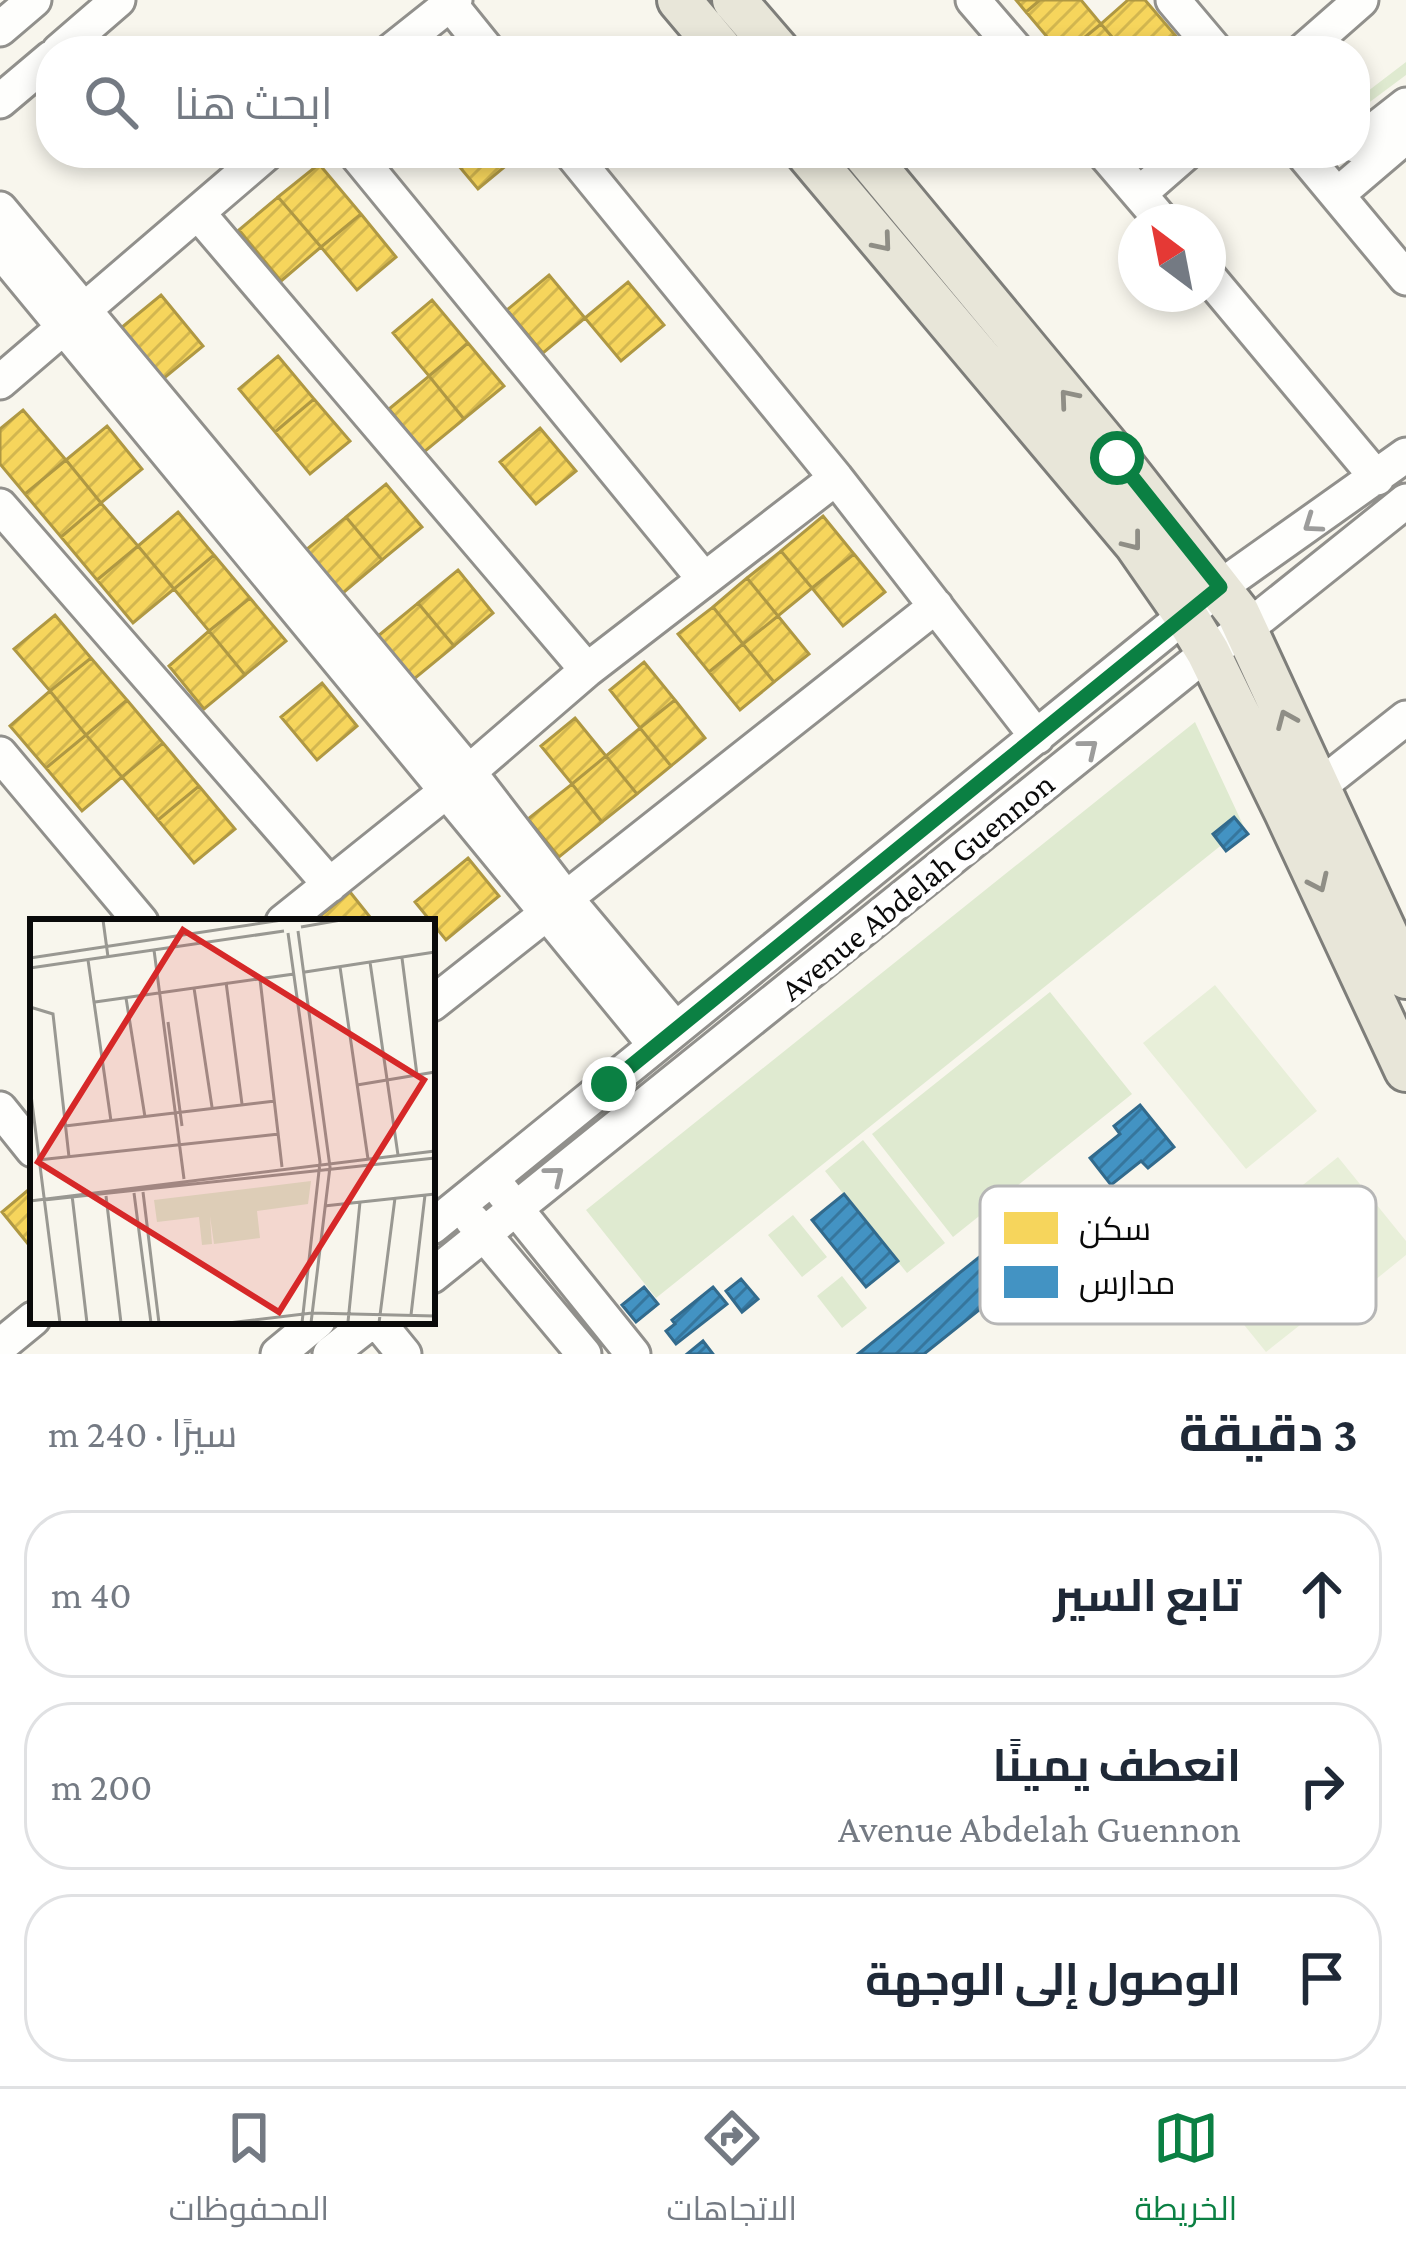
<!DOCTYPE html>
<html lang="ar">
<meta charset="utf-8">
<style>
body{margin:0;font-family:"Crimson Pro",Cairo,serif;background:#f2f2f3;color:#1f2937;direction:rtl}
.compass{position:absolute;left:1118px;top:204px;width:108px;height:108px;border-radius:50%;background:#fff;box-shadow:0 6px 18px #0003;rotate:328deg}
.stop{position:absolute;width:36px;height:36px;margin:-27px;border:9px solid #0b8043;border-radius:50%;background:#fff}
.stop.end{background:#0b8043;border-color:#fff;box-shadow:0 3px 12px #0008}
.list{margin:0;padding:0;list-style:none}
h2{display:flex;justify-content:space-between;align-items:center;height:156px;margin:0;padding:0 48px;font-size:51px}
h2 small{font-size:39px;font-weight:400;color:#747a83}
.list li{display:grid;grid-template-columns:78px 1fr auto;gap:36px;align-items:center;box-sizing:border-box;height:168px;margin:0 24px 24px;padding:0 24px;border:3px solid #e0e1e3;border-radius:48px}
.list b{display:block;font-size:45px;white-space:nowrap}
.list p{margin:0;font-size:39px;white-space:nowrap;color:#747a83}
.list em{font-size:39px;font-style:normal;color:#747a83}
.icon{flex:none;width:66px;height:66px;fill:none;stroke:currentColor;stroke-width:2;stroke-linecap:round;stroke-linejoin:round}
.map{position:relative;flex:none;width:1406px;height:1354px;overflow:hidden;direction:ltr}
.search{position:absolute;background:#fff;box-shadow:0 6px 18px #0003;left:36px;right:36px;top:36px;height:132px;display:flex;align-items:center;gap:30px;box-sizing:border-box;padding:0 42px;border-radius:48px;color:#747a83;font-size:45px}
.sheet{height:732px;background:#fff}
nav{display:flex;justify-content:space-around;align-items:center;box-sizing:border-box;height:168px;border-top:3px solid #e0e1e3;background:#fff;font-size:33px;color:#747a83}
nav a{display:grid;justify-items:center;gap:6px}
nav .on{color:#0b8043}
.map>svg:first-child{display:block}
.grass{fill:#dfead0}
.pitch{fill:#e8efd9}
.homes{fill:url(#homes-hatch);stroke:#af9843;stroke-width:3}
.schools{fill:url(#schools-hatch);stroke:#326a8c;stroke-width:3}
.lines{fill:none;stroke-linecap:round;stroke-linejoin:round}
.minor-casing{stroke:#91908c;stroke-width:39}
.major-casing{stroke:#7e7e7a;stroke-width:48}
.minor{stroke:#fefefc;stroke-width:33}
.major{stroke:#e8e6d9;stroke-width:42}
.oneway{stroke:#8f8e86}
.oneway2{stroke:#9c9c9b}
.route{stroke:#0b8043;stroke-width:15}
.labels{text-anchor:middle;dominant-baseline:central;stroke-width:12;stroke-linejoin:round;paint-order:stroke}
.street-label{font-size:33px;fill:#0a0a0a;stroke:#fff}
.inset-road{fill:none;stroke:#999892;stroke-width:3}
.view{fill:#d62828;fill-opacity:0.15;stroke:#d62828;stroke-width:6}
.inset-edge{fill:none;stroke:#0a0a0a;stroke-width:6}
.key{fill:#fff;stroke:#b6b6b6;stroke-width:3}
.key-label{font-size:33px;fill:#0a0a0a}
</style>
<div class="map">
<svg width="1406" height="1354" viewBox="0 0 1406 1354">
<defs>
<pattern id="homes-hatch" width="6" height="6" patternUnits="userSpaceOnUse" patternTransform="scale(3)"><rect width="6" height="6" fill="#f6d55c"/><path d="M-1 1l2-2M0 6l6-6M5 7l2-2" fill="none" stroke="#d2b64f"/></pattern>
<pattern id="schools-hatch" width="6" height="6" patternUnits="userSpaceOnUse" patternTransform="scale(3)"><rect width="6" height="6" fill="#4393c3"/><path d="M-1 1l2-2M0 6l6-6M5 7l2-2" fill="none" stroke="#36769d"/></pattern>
</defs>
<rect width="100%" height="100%" fill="#f8f6ed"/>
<path class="grass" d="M1406 62V75L1355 113V101Z
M1195 722 1244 827 656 1298 586 1210Z
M1050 992 1132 1094 953 1237 872 1134Z
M863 1140 945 1243 907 1273 825 1171Z
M793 1215 827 1257 802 1277 768 1235Z
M842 1276 867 1308 842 1328 817 1296Z"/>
<path class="pitch" d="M1215 985 1317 1111 1246 1169 1143 1043Z
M1338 1157 1406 1241V1255L1359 1293 1284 1200Z
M1247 1231 1314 1314 1266 1352 1199 1269Z"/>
<path class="homes" d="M1016 0H1040L1026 12Z
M1040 0H1081L1101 24 1068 51H1059L1026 12Z
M1128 0H1145L1175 35 1155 51H1124L1101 24Z
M1101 24 1124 51H1068Z
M1175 35 1188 51H1155Z
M448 153H519L520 154 478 189Z
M319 164 361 214 321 247 278 197Z
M278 197 321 247 281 281 239 230Z
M361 214 396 257 357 290 321 247Z
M549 275 585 318 543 353 507 310Z
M628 282 664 325 621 361 585 318Z
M161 295 203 346 163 379 121 328Z
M432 300 468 343 429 376 393 333Z
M468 343 504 386 464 419 429 376Z
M278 356 314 399 275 432 239 389Z
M429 376 464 419 424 452 389 409Z
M314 399 350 441 310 474 275 432Z
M23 410 66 460 25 494 0 464V429Z
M107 426 142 469 101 503 66 460Z
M540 428 576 471 536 504 500 462Z
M66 460 101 503 61 537 25 494Z
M386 484 422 527 382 560 346 517Z
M101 503 138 546 97 580 61 537Z
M178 512 214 555 174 589 138 546Z
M823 516 854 554 812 588 781 551Z
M346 517 382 560 343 593 306 550Z
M138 546 174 589 133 623 97 580Z
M781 551 812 588 778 616 747 578Z
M854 554 885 592 843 626 812 588Z
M214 555 250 598 209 631 174 589Z
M458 570 493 613 454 646 418 603Z
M747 578 778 616 743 644 713 607Z
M250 598 286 641 245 675 209 631Z
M418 603 454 646 414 679 378 636Z
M713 607 743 644 709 672 678 634Z
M55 615 91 658 50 691 14 649Z
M778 616 809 654 774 682 743 644Z
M209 631 245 675 204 709 169 666Z
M743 644 774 682 740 710 709 672Z
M91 658 127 700 86 735 50 691Z
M644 662 675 700 640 728 610 690Z
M322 683 357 726 317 760 281 717Z
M50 691 86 735 46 768 10 726Z
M127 700 163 743 122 777 86 735Z
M675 700 705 738 671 766 640 728Z
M575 718 606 756 572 784 541 746Z
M640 728 671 766 637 794 606 756Z
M86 735 122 777 82 811 46 768Z
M163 743 199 786 158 820 122 777Z
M606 756 637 794 602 822 572 784Z
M572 784 602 822 559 857 528 819Z
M199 786 235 829 194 863 158 820Z
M468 858 499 896 446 940 415 902Z
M350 892 374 922H317L315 920Z
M33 1186V1250L2 1212Z"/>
<path class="schools" d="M1234 817 1248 834 1226 851 1213 834Z
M1140 1105 1174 1147 1148 1168 1141 1161 1111 1185 1090 1158 1120 1134 1114 1126Z
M1073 1193 1093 1219 924 1354H858L1052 1199 1057 1206Z
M844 1194 898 1261 866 1287 812 1220Z
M741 1279 758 1299 742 1312 726 1291Z
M644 1287 658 1304 636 1322 622 1305Z
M713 1287 727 1304 676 1344 666 1331 675 1324 672 1320Z
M703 1341 713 1354H687Z"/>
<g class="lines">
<g class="minor-casing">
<path id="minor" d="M973 0 1017 51
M1173 0 1216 51
M450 4 488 51
M0 29 34 0
M59 51 118 0
M391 51 455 0
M1303 51 1361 0
M0 101 51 58
M1355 145 1406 105
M355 153 704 579
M571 153 836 478 1037 737
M1104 153 1163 222
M1302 153 1406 278
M1139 194 1186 153
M1337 195 1406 136
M0 209 469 772 565 897 675 1028
M198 213 587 670
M0 250C218 516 438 779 655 1045
M1208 276 1377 478
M0 382 267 153
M0 506 330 885
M0 754 141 922
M1302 800 1406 718
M283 922 449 789 587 670 836 478
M432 1004 936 606
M0 1109 33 1150
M501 1190 633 1354
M472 1220 584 1354
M432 1227 1220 587 1406 455
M432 1276 1208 652 1246 629 1406 501
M377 1321 404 1354
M0 1346 33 1319
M278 1354 318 1321
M330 1354 372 1321"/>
</g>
<g class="major-casing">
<path id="major" d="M679 0 722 51
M734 0 778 51
M807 153 1136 544 1186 616 1208 652 1286 812 1406 1070
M864 153 1117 458 1238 613 1406 977"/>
</g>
<use href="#minor" class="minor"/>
<use href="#major" class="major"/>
</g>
<defs><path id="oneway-chevron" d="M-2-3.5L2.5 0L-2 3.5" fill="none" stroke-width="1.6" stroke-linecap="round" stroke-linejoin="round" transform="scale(3)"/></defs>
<g class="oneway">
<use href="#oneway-chevron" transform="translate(883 243) rotate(50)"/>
<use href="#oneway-chevron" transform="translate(1068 398) rotate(-130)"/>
<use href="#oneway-chevron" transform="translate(1133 542) rotate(52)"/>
<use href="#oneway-chevron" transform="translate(1286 719) rotate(-113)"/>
<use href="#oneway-chevron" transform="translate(1319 883) rotate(65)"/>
</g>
<g class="oneway2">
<use href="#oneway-chevron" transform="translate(1312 524) rotate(145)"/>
<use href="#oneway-chevron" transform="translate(1089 748) rotate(-39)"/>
<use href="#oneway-chevron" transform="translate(555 1175) rotate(-39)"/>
</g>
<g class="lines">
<path class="route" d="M609 1084 1220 587 1117 458"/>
</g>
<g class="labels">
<g class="street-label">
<text transform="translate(917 886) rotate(-39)">Avenue Abdelah Guennon</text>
</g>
</g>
<g transform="translate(30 919)">
<rect width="405" height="405" fill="#f8f6ed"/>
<path d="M281 262 278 285 227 292 230 319 184 325 180 297 182 325 172 326 169 298 127 303 124 281Z" fill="#dfead0"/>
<path class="inset-road" d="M73 1 78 38M271 8 311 1M268 12 300 248 281 404M258 14 290 243 272 404M124 31 154 260M0 39 252 1M372 39 387 156M58 41 81 202M340 43 368 236M310 48 338 240M0 49 254 12M275 53 405 33M230 60 252 248M196 63 212 185M164 69 182 188M96 79 115 198M65 83 264 55M0 88 23 95 39 238M138 103 152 207M327 166 405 153M0 168 30 404M35 207 245 182M8 241 249 215M113 273 129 404M104 274 121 404M42 276 57 404M76 277 91 404M14 281 405 239M0 282 405 232M294 287 405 275M381 396 395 276M318 403 330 283M198 404 282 394 405 397M251 404H358M349 404 365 279"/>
<path class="view" d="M153 11 394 161 249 393 8 243Z"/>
<rect width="405" height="405" class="inset-edge"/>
</g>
<rect x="980" y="1186" width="396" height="138" rx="18" class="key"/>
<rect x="1004" y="1212" width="54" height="32" fill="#f6d55c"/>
<rect x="1004" y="1266" width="54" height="32" fill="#4393c3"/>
<g class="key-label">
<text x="1079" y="1240">سكن</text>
<text x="1079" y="1294">مدارس</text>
</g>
</svg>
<svg class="compass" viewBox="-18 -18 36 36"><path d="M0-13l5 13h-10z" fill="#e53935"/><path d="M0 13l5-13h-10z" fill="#747a83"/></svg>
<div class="stop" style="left:1117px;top:458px"></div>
<div class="stop end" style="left:609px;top:1084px"></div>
<div class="search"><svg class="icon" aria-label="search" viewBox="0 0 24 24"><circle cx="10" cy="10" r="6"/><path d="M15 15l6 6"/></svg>ابحث هنا</div>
</div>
<section class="sheet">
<h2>3 دقيقة<small>سيرًا · 240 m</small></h2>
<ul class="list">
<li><svg class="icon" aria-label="ahead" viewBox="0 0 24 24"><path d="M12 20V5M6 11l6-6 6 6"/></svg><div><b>تابع السير</b></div><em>40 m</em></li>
<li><svg class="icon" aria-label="right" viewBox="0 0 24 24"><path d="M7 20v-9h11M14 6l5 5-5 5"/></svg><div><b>انعطف يمينًا</b><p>Avenue Abdelah Guennon</p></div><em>200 m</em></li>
<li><svg class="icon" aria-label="arrive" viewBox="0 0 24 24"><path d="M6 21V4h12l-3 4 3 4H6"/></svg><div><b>الوصول إلى الوجهة</b></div></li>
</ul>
</section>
<nav>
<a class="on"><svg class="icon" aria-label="map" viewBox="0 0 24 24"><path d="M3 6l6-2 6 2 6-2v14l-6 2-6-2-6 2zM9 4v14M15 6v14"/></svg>الخريطة</a>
<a><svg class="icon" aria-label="directions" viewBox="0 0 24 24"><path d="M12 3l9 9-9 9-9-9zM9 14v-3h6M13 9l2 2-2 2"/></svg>الاتجاهات</a>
<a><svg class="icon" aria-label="saved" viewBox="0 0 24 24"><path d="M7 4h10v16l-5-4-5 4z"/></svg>المحفوظات</a>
</nav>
